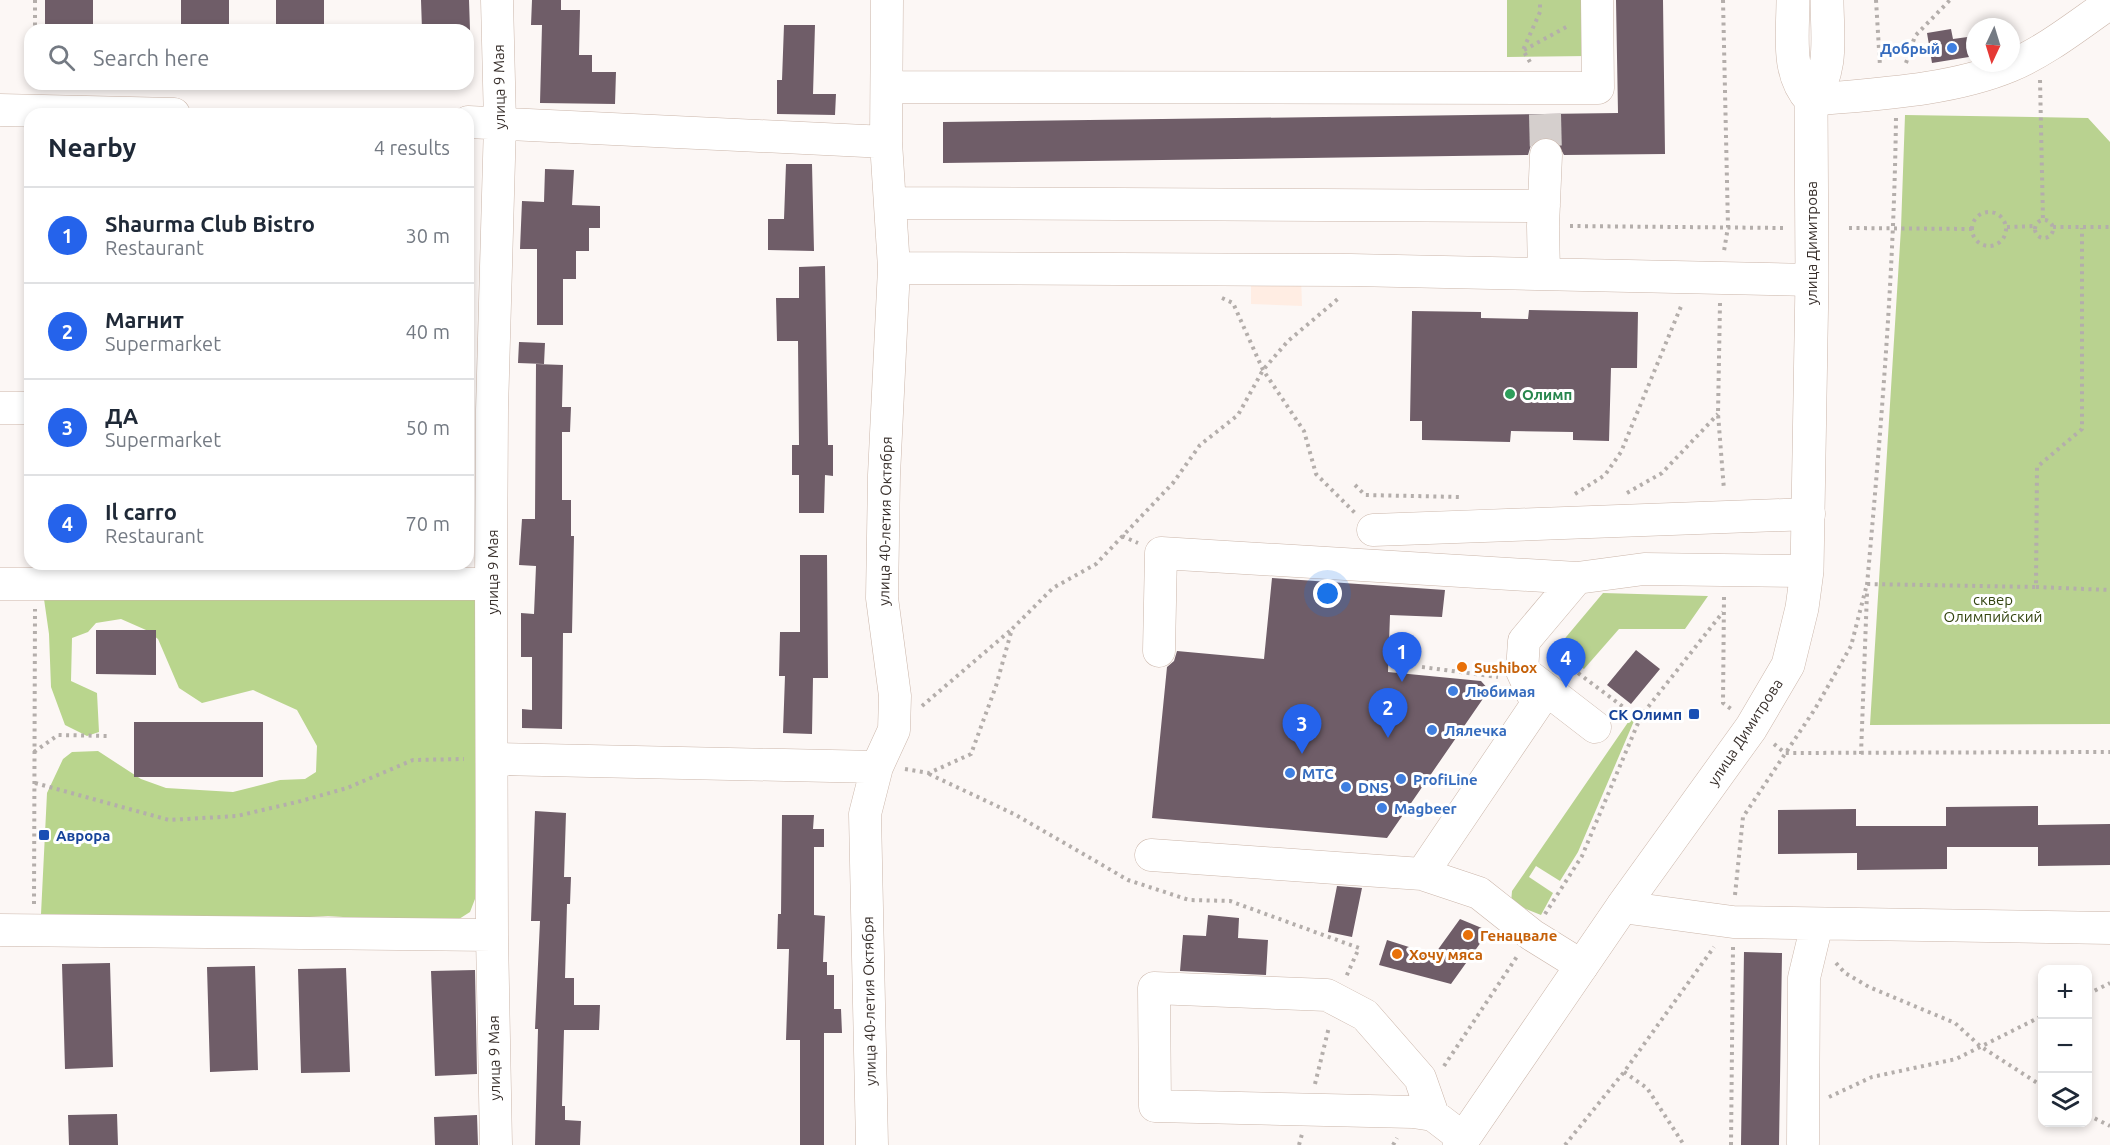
<!DOCTYPE html>
<meta charset="utf-8">
<style>
body{margin:0;font-family:Ubuntu,sans-serif;background:#f2f2f3;color:#1f2937}
.controls{position:absolute;right:18px;bottom:18px;display:grid;overflow:hidden;border-radius:12px;box-shadow:0 3px 9px #0003}
.controls button{width:54px;height:54px;display:grid;place-items:center;padding:0;border:0;border-bottom:2px solid #e0e1e3;background:#fff;color:#1f2937;font:30px sans-serif}
.compass{position:absolute;left:1966px;top:18px;width:54px;height:54px;border-radius:50%;background:#fff;box-shadow:0 3px 9px #0003;rotate:184deg}
.you{position:absolute;left:1328px;top:594px;width:21px;height:21px;margin:-15px;border:4px solid #fff;border-radius:50%;background:#1a73e8;box-shadow:0 0 0 9px #1a73e833}
.badge{display:grid;place-items:center;width:39px;height:39px;border-radius:50%;background:#2563eb;color:#fff;font-size:20px;font-weight:700}
.pin{position:absolute;translate:-50% -50px;filter:drop-shadow(0 2px 3px #0008)}
.pin::after{content:'';position:absolute;top:32px;width:21px;height:18px;background:inherit;clip-path:polygon(0 0,100% 0,50% 100%)}
.list{margin:0;padding:0;list-style:none}
h2{display:flex;justify-content:space-between;align-items:center;height:78px;margin:0;padding:0 24px;font-size:26px}
h2 small{font-size:20px;font-weight:400;color:#747a83}
.list li{display:grid;grid-template-columns:39px 1fr auto;gap:18px;align-items:center;box-sizing:border-box;height:96px;padding:0 24px;border-top:2px solid #e0e1e3}
.list b{display:block;font-size:22px;white-space:nowrap}
.list p{margin:0;font-size:20px;white-space:nowrap;color:#747a83}
.list em{font-size:20px;font-style:normal;color:#747a83}
.icon{flex:none;width:33px;height:33px;fill:none;stroke:currentColor;stroke-width:2;stroke-linecap:round;stroke-linejoin:round}
.map{position:relative;flex:none;width:2110px;height:1145px;overflow:hidden}
.search{position:absolute;background:#fff;box-shadow:0 3px 9px #0003;left:24px;top:24px;width:450px;height:66px;display:flex;align-items:center;gap:15px;box-sizing:border-box;padding:0 21px;border-radius:18px;color:#747a83;font-size:22px}
.panel{position:absolute;background:#fff;box-shadow:0 3px 9px #0003;left:24px;top:108px;width:450px;height:462px;border-radius:18px}
.map>svg:first-child{display:block}
.built{fill:#ffede3}
.green{fill:#b9d290}
.forest{fill:#b9d58d}
.building{fill:#6f5d68}
.lines{fill:none;stroke-linecap:round;stroke-linejoin:round}
.minor-tunnel{stroke:#d5cfcd;stroke-width:32;stroke-dasharray:32 16;stroke-linecap:butt}
.minor-casing{stroke:#cbb6aa;stroke-width:33}
.major-casing{stroke:#cbb6aa;stroke-width:34}
.path{stroke:#b4aeab;stroke-width:4;stroke-dasharray:3 4.5;stroke-linecap:butt}
.minor{stroke:#fff;stroke-width:32}
.major{stroke:#fff;stroke-width:33}
.shop-dot{fill:#3f7fe0;stroke:#fff;stroke-width:2}
.leisure-dot{fill:#2e9e5b;stroke:#fff;stroke-width:2}
.food-dot{fill:#e8710a;stroke:#fff;stroke-width:2}
.transit-dot{fill:#1a4fb4;stroke:#fff;stroke-width:2}
.labels{text-anchor:middle;dominant-baseline:central;stroke-width:6;stroke-linejoin:round;paint-order:stroke}
.shop-label{font-size:15px;font-weight:bold;fill:#366cbe;stroke:#fff;text-anchor:start}
.street-label{font-size:15px;fill:#39302c;stroke:#fff}
.leisure-label{font-size:15px;font-weight:bold;fill:#27864d;stroke:#fff;text-anchor:start}
.park-label{font-size:15px;fill:#344511;stroke:#fff}
.food-label{font-size:15px;font-weight:bold;fill:#c56008;stroke:#fff;text-anchor:start}
.transit-label{font-size:15px;font-weight:bold;fill:#164399;stroke:#fff;text-anchor:end}
</style>
<div class="map">
<svg width="2110" height="1145" viewBox="0 0 2110 1145">
<rect width="100%" height="100%" fill="#fcf7f5"/>
<path class="built" d="M1251 275 1301 276 1302 306 1251 304Z"/>
<path class="green" d="M1507 0H1588V56L1507 57Z
M1905 115 2088 118 2110 142V724L1870 725 1901 228Z
M1603 593 1707 596H1708L1685 629H1619L1584 669 1556 649Z
M1631 718 1634 721 1578 852 1560 881 1536 866 1529 877 1553 893 1541 915 1511 903 1512 891Z"/>
<path class="forest" d="M39 564H390C409 566 456 568 469 584 474 589 476 599 478 606L475 899 470 912 459 919 434 923 328 916 160 925 55 919 41 914 47 793 63 759 72 752 98 751 141 779 166 788 233 792 280 780 305 779 316 772 317 746 297 710 253 690 202 703 179 688 158 639 146 630 121 619 96 623 88 632 72 638 71 681 97 693 99 732 87 736 65 725 51 687 49 634Z"/>
<path class="building" d="M45 0H93V30H45Z
M181 0H229V30H181Z
M276 0H324V30H276Z
M421 0H469L470 30H422Z
M532 0H561V10H580L579 55H592V72H616L615 104 540 103 542 25H531Z
M1616 0H1663L1665 154 1564 155 1556 140 1546 137 1537 139 1531 145 1528 155 943 163V122L1618 113Z
M784 25H815L813 94H836L835 115 777 114V80H782Z
M1951 29 1953 39 1975 36V56L1932 63 1927 33Z
M786 164H812L814 251 768 250V219H784Z
M545 169 574 170 572 205 600 206V228H589V251H576V279H563V325H537V249H520L522 201 544 202Z
M825 266 828 445H833V476L825 475 824 513H799V475H792V445H799L798 341H777L776 298H799V267Z
M1529 310 1638 312 1637 368H1611L1609 441 1573 440V432L1511 431 1510 442 1422 440V421H1410L1412 311 1481 312V318L1528 319Z
M519 342 545 343 544 364 518 363Z
M536 364 563 365 562 407H571L570 432H562V500H571V536H574L572 633H563L562 729 522 728V709L532 710V657H521V613L534 614 536 566 519 565 522 519H535Z
M800 555H827L828 678H813L812 734 783 733 785 676H779L780 632H800Z
M1272 578 1445 590 1442 617 1390 615 1388 672 1481 681 1489 690 1387 838 1152 818 1167 667 1174 661 1177 651 1264 659Z
M96 630H156V675L96 674Z
M1636 650 1660 669 1631 704 1607 685Z
M134 722H263V777H134Z
M2038 806V825L2110 824V865L2038 866V847H1947V869L1857 870V853L1778 854V810L1856 809V826H1946V807Z
M535 811 566 813 564 877H571L570 904H567L565 978H574V1005H600L599 1030H564L562 1106H565V1120L581 1121 580 1145H535L538 1029H535L540 921H531Z
M782 815H814L813 829H824V847H814V915L825 916 823 962H827V975H834V1009H841L842 1033H824V1145H800V1040H786L789 949H777L778 914H781Z
M1337 886 1362 888 1352 937 1328 932Z
M1208 915 1239 918 1238 938 1268 940 1266 975 1180 971 1183 935 1206 936Z
M1460 919 1489 931 1451 984 1379 965 1387 940 1434 955Z
M1744 952 1782 953 1779 1145H1741Z
M110 963 113 1067 65 1069 62 964Z
M255 966 258 1070 210 1072 207 967Z
M346 968 350 1072 301 1073 298 969Z
M475 970 477 1074 435 1076 431 971Z
M117 1114 118 1145H69L68 1115Z
M477 1115 478 1145H435L434 1117Z"/>
<g class="lines">
<path class="minor-tunnel" d="M1545 114 1546 155"/>
<g class="minor-casing">
<path id="minor" d="M888 87 1598 88 1597 0
M1811 100C1874 94 1950 91 2010 66 2046 51 2078 25 2110 3
M0 110 174 114
M468 122 886 142
M890 203 1544 206
M894 268 1351 270 1812 280
M1544 274 1543 226 1546 155
M0 408H30
M1373 530 1809 514
M0 584H491
M1159 651 1161 553 1577 578
M1525 673 1595 727
M492 759 877 767
M1151 855 1422 874 1479 893 1532 935 1582 966
M1422 874 1537 704 1522 671 1524 641 1577 578 1644 569 1807 571
M1622 907 1733 922 2110 928
M0 930 492 935
M1433 1115 1420 1078 1365 1015 1327 995 1154 988 1155 1106 1413 1112 1433 1115 1463 1138
M1803 1143 1804 978 1817 924
M496 1145 492 935 491 584 492 410 500 123 497 0
M872 1145 865 814 877 767 894 730 895 696 882 598 884 475 894 268 886 142 887 0"/>
</g>
<g class="major-casing">
<path id="major" d="M1793 0C1793 35 1786 73 1811 100
M1459 1145 1622 907 1751 728 1788 665 1802 608 1807 571 1812 280 1811 100C1834 71 1827 35 1827 0"/>
</g>
<path class="path" d="M35 0V30
M1723 0 1728 227 1724 251
M1876 0 1880 66
M1524 50 1570 25
M1530 62 1523 50 1540 12V0
M1906 63 1915 36 1950 0
M2040 80 2043 220
M1972 229a17 17 0 1 1 34 0a17 17 0 1 1-34 0Z
M2035 229a9 9 0 1 1 18 0a9 9 0 1 1-18 0Z
M1570 226 1785 228
M2007 227 2036 226
M2053 227H2110
M1849 228 1972 229
M1222 298 1233 303 1263 370 1304 431 1316 474 1355 513
M1720 303 1718 414 1724 490
M1355 485 1365 495 1460 497
M1627 493 1662 473 1718 414
M1575 494 1605 475 1621 452 1682 304
M1122 536 1138 543
M1867 585C1881 429 1894 274 1896 117
M2036 587 2110 590
M1724 597 1723 703 1731 709
M1554 655 1630 712 1641 716
M1422 667 1498 677
M922 706 1012 629
M1774 744 1785 753 2110 752
M34 752 58 735 108 736
M1861 754 1867 593
M905 769 929 773 971 754 996 686 1012 629 1053 588 1096 564 1173 483 1200 445 1238 415 1263 370 1288 341 1339 298
M929 774 1016 815 1128 880 1189 900 1230 901 1359 948 1346 977
M35 783 169 820 237 816 301 801 347 788 413 760 464 759
M1735 895 1743 817 1815 709 1851 646 1867 584 2036 587 2037 467 2082 429V228
M34 904 35 609
M1545 914 1582 856 1641 716 1723 612
M1836 963 1845 973 1869 987 1955 1023 1980 1046 2042 1086
M2088 994 2110 983
M1444 1066 1518 955
M1624 1072 1647 1088 1684 1145
M1315 1084 1329 1027
M1829 1097 1872 1077 1956 1059 2042 1016
M2088 1115 2110 1126
M1299 1145 1302 1134
M1393 1145 1397 1138
M1565 1145 1624 1072 1714 947
M1731 1145 1733 947"/>
<use href="#minor" class="minor"/>
<use href="#major" class="major"/>
</g>
<g class="shop-dot">
<circle cx="1952" cy="48" r="6"/>
<circle cx="1453" cy="691" r="6"/>
<circle cx="1432" cy="730" r="6"/>
<circle cx="1290" cy="773" r="6"/>
<circle cx="1401" cy="779" r="6"/>
<circle cx="1346" cy="787" r="6"/>
<circle cx="1382" cy="808" r="6"/>
</g>
<circle class="leisure-dot" cx="1510" cy="394" r="6"/>
<g class="food-dot">
<circle cx="1462" cy="667" r="6"/>
<circle cx="1468" cy="935" r="6"/>
<circle cx="1397" cy="954" r="6"/>
</g>
<g class="transit-dot">
<rect x="1688" y="708" width="12" height="12" rx="3"/>
<rect x="38" y="829" width="12" height="12" rx="3"/>
</g>
<g class="labels">
<g class="shop-label">
<text x="1940" y="48" text-anchor="end">Добрый</text>
<text x="1465" y="691">Любимая</text>
<text x="1444" y="730">Лялечка</text>
<text x="1302" y="773">МТС</text>
<text x="1413" y="779">ProfiLine</text>
<text x="1358" y="787">DNS</text>
<text x="1394" y="808">Magbeer</text>
</g>
<g class="street-label">
<text transform="translate(499 87) rotate(-91)">улица 9 Мая</text>
<text transform="translate(1811 243) rotate(-90)">улица Димитрова</text>
<text transform="translate(885 521) rotate(-89)">улица 40-летия Октября</text>
<text transform="translate(492 572) rotate(-90)">улица 9 Мая</text>
<text transform="translate(1745 732) rotate(-57)">улица Димитрова</text>
<text transform="translate(869 1001) rotate(-91)">улица 40-летия Октября</text>
<text transform="translate(494 1058) rotate(-91)">улица 9 Мая</text>
</g>
<g class="leisure-label">
<text x="1522" y="394">Олимп</text>
</g>
<g class="park-label">
<text x="1993" y="599">сквер<tspan x="1993" dy="17">Олимпийский</tspan></text>
</g>
<g class="food-label">
<text x="1474" y="667">Sushibox</text>
<text x="1480" y="935">Генацвале</text>
<text x="1409" y="954">Хочу мяса</text>
</g>
<g class="transit-label">
<text x="1682" y="714">СК Олимп</text>
<text x="56" y="835" text-anchor="start">Аврора</text>
</g>
</g>
</svg>
<div class="controls">
<button>+</button>
<button>−</button>
<button><svg class="icon" aria-label="layers" viewBox="0 0 24 24"><path d="M12 4l9 5-9 5-9-5zM3 14l9 5 9-5"/></svg></button>
</div>
<svg class="compass" viewBox="-18 -18 36 36"><path d="M0-13l5 13h-10z" fill="#e53935"/><path d="M0 13l5-13h-10z" fill="#747a83"/></svg>
<div class="you"></div>
<div class="pin badge" style="left:1402px;top:682px">1</div>
<div class="pin badge" style="left:1388px;top:738px">2</div>
<div class="pin badge" style="left:1302px;top:754px">3</div>
<div class="pin badge" style="left:1566px;top:688px">4</div>
<div class="search"><svg class="icon" aria-label="search" viewBox="0 0 24 24"><circle cx="10" cy="10" r="6"/><path d="M15 15l6 6"/></svg>Search here</div>
<section class="panel">
<h2>Nearby<small>4 results</small></h2>
<ul class="list">
<li><span class="badge">1</span><div><b>Shaurma Club Bistro</b><p>Restaurant</p></div><em>30 m</em></li>
<li><span class="badge">2</span><div><b>Магнит</b><p>Supermarket</p></div><em>40 m</em></li>
<li><span class="badge">3</span><div><b>ДА</b><p>Supermarket</p></div><em>50 m</em></li>
<li><span class="badge">4</span><div><b>Il carro</b><p>Restaurant</p></div><em>70 m</em></li>
</ul>
</section>
</div>
